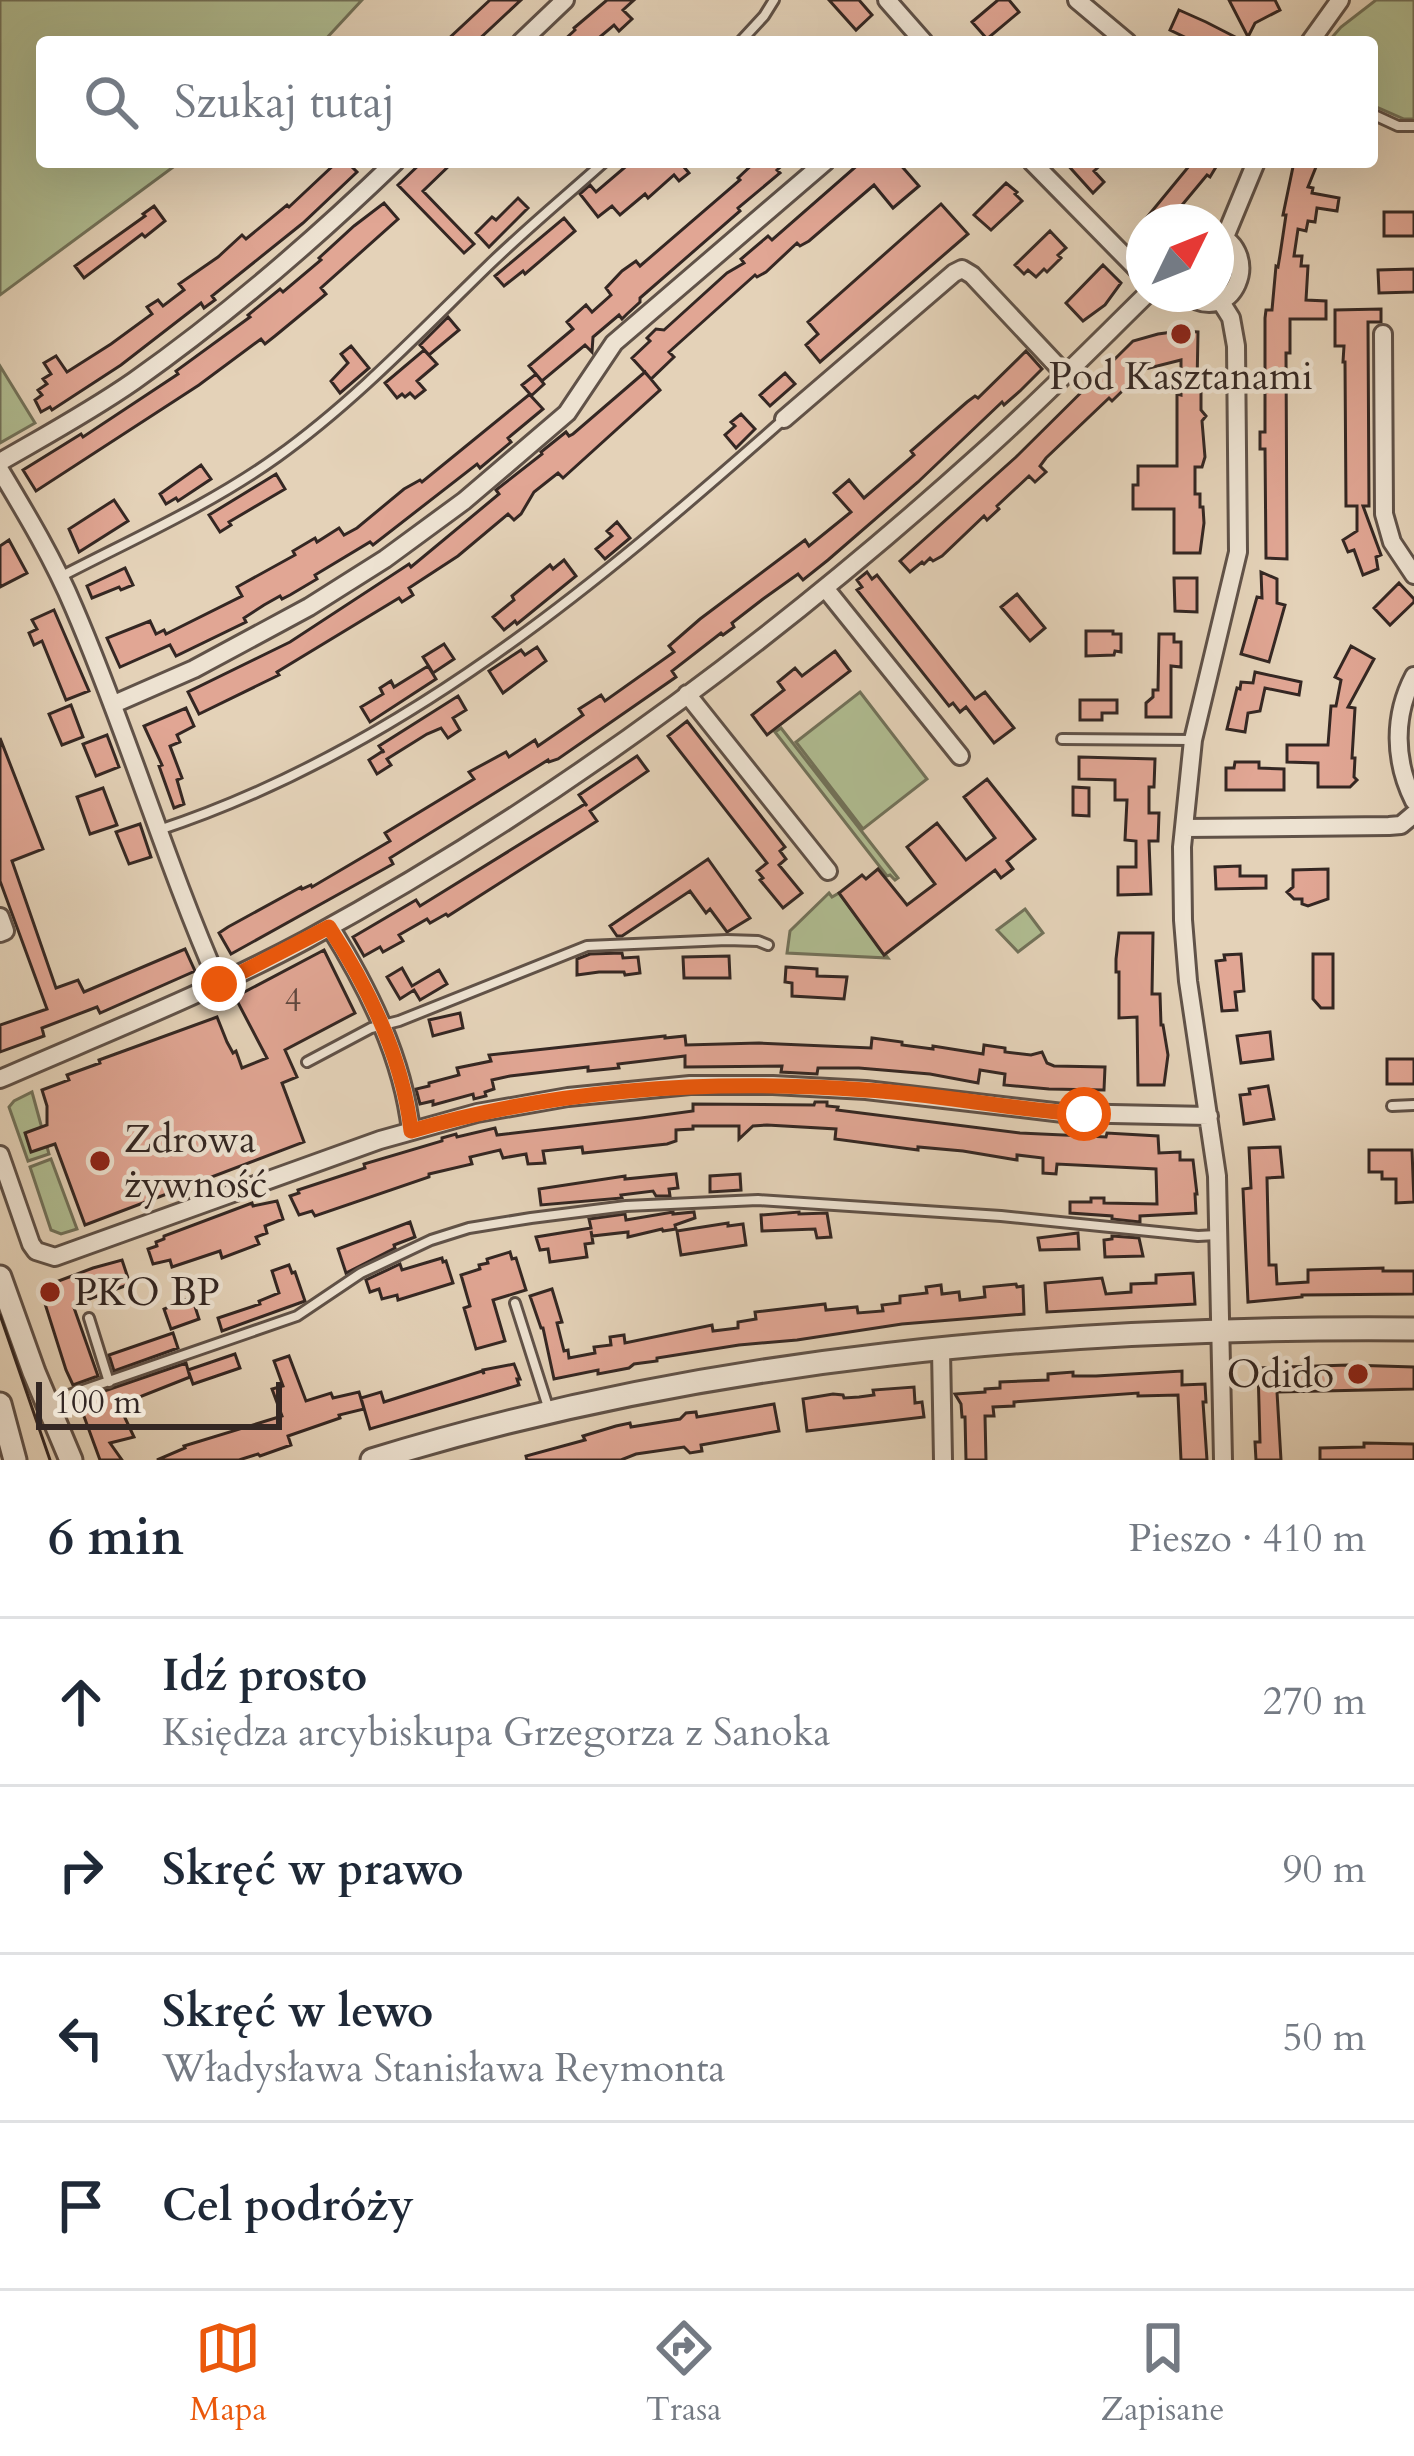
<!DOCTYPE html>
<html lang="pl">
<meta charset="utf-8">
<style>
body{margin:0;font-family:Cardo,serif;background:#f2f2f3;color:#1f2937}
.compass{position:absolute;left:1126px;top:204px;width:108px;height:108px;border-radius:50%;background:#fff;box-shadow:0 12px 48px #0002;rotate:47deg}
.scale{position:absolute;left:36px;bottom:30px;width:246px;box-sizing:border-box;padding-left:12px;border:6px solid #342723;border-top:0;font-size:33px;line-height:42px;white-space:nowrap;color:#342723;-webkit-text-stroke:9px #ede2d1;paint-order:stroke}
.stop{position:absolute;width:36px;height:36px;margin:-27px;border:9px solid #ea580c;border-radius:50%;background:#fff}
.stop.end{background:#ea580c;border-color:#fff;box-shadow:0 3px 12px #0008}
.list{margin:0;padding:0;list-style:none}
h2{display:flex;justify-content:space-between;align-items:center;height:156px;margin:0;padding:0 48px;font-size:51px}
h2 small{font-size:39px;font-weight:400;color:#747a83}
.list li{display:grid;grid-template-columns:78px 1fr auto;gap:36px;align-items:center;box-sizing:border-box;height:168px;padding:0 48px;border-top:3px solid #e0e1e3}
.list b{display:block;font-size:45px;white-space:nowrap}
.list p{margin:0;font-size:39px;white-space:nowrap;color:#747a83}
.list em{font-size:39px;font-style:normal;color:#747a83}
.icon{flex:none;width:66px;height:66px;fill:none;stroke:currentColor;stroke-width:2;stroke-linecap:round;stroke-linejoin:round}
.map{position:relative;flex:none;width:1414px;height:1460px;overflow:hidden}
.search{position:absolute;background:#fff;box-shadow:0 12px 48px #0002;left:36px;right:36px;top:36px;height:132px;display:flex;align-items:center;gap:30px;box-sizing:border-box;padding:0 42px;border-radius:12px;color:#747a83;font-size:45px}
.sheet{height:828px;background:#fff}
nav{display:flex;justify-content:space-around;align-items:center;box-sizing:border-box;height:168px;border-top:3px solid #e0e1e3;background:#fff;font-size:33px;color:#747a83}
nav a{display:grid;justify-items:center;gap:6px}
nav .on{color:#ea580c}
.map>svg:first-child{display:block}
.green{fill:#b0bd92;stroke:#72725a;stroke-width:3}
.building{fill:#e1a694;stroke:#342723;stroke-width:3}
.lines{fill:none;stroke-linecap:round;stroke-linejoin:round}
.service-casing{stroke:#605248;stroke-width:14}
.minor-casing{stroke:#605248;stroke-width:22}
.tertiary-casing{stroke:#605248;stroke-width:27}
.service{stroke:#ede2d1;stroke-width:8}
.minor{stroke:#ede2d1;stroke-width:16}
.tertiary{stroke:#ede2d1;stroke-width:21}
.tram{stroke:#342723;stroke-width:3}
.route{stroke:#ea580c;stroke-width:15}
.poi-dot{fill:#8f2418;stroke:#ede2d1;stroke-width:4.5}
.labels{text-anchor:middle;dominant-baseline:central;stroke-width:9;stroke-linejoin:round;paint-order:stroke}
.number-label{font-size:33px;fill:#5f473f}
.poi-label{font-size:39px;fill:#342723;stroke:#ede2d1;text-anchor:start}
</style>
<div class="map">
<svg width="1414" height="1460" viewBox="0 0 1414 1460">
<rect width="100%" height="100%" fill="#e4d2b8"/>
<filter id="stains"><feTurbulence type="fractalNoise" baseFrequency=".00167" numOctaves="4"/><feColorMatrix values="0 0 0 0 .2 0 0 0 0 .09 0 0 0 0 .02 0 0 0 .5 -.17"/></filter>
<radialGradient id="worn" r=".72"><stop offset=".6" stop-color="#630" stop-opacity="0"/><stop offset="1" stop-color="#630" stop-opacity=".3"/></radialGradient>
<path class="green" d="M0 0H362L323 42H42V162H180L0 295Z
M1376 0H1414V119H1404L1372 105V42H1328L1341 27Z
M0 366 35 423 0 443Z
M860 692 927 779 863 829 796 742Z
M781 728 898 878 895 880 890 875 887 876 775 732Z
M829 893 832 897 839 893 888 958 787 953 790 931Z
M1025 909 1043 933 1018 952 997 930Z
M32 1092 49 1154 28 1161 9 1107 14 1101Z
M51 1159 77 1229 61 1234 51 1230 30 1167Z"/>
<path class="building" d="M490 0H521L476 42H445Z
M607 0H634L623 10 632 19 619 31 614 25 594 42H562L575 30 574 28Z
M829 0H859L872 15 856 30Z
M998 0H1009L1019 12 987 39 972 22Z
M1229 0H1275L1280 10 1255 23 1248 37Z
M1179 10 1206 22 1245 42H1195L1170 30Z
M337 162H347L357 172 303 223 212 296 215 300 204 308 201 303 121 365 52 410 50 407 41 412 35 400 42 395 38 390 47 384 43 379 51 374 44 363 56 356 67 372 111 344 152 314 147 307 158 300 163 306 184 290 179 284 218 257 242 235 246 239 287 205 289 207Z
M422 162H453L423 191 474 244 464 253 398 185Z
M631 162H689L684 167 689 173 679 181 674 175 648 198 645 194 620 215 612 206 598 217 580 194 590 185 596 192Z
M755 162H786L777 170 780 173 738 208 740 211 640 298V302L627 314 622 319 619 315 593 337 592 352 585 345 542 381 529 366 573 329 567 322 586 305 592 312 611 295 606 288 622 271 636 261 640 266 740 180 738 178Z
M861 162H898L919 186 893 208 874 185 809 241 800 246 797 243 766 272 757 277 755 275 727 300 669 352 674 357 651 379 632 358 650 341 647 338 656 329 664 330 727 273 744 263 741 259 768 236 772 240Z
M1065 162H1104L1094 171 1104 182 1093 193Z
M1185 162H1219L1210 177 1207 175 1182 205 1188 210 1176 222H1143L1190 165Z
M1294 162H1318L1308 187 1313 188 1312 193 1339 198 1337 211 1317 208 1315 222 1308 221 1306 231 1298 229 1294 256H1302L1301 266H1308L1306 300 1326 301V319H1290V353H1286L1287 559 1266 558 1265 449H1260V432H1265V318L1266 310H1272L1276 266 1278 267 1280 255 1286 215H1283Z
M1006 183 1017 192 1015 194 1022 201 991 230 974 215Z
M518 198 528 208 489 247 476 233 492 217 496 220Z
M384 203 398 219 321 288 326 294 275 336 265 344 261 339 199 385 36 491 23 470 81 434 83 437 178 374 176 371 250 317 248 315 280 289 283 292 321 260 319 258 354 226Z
M941 204 968 234 820 362 806 345 818 334 808 322Z
M154 206 165 221 145 237 142 234 84 278 75 266 145 216 143 214Z
M1384 212H1414V236H1384Z
M564 218 575 231 525 274 523 271 504 286 495 276Z
M1050 231 1066 248 1058 255 1061 258 1047 272 1044 269 1036 277 1028 270 1024 274 1015 265Z
M1103 265 1121 283 1105 305 1083 321 1066 303Z
M1414 269V292L1379 293 1378 270Z
M1381 309V322H1368L1369 506H1363L1381 555 1376 557 1378 569 1363 575 1354 550 1348 552 1343 540 1357 531V506H1346L1345 362H1343L1344 346H1335V310Z
M448 317 459 330 429 355 420 345Z
M1180 331 1198 332 1197 386H1201V410L1206 416 1202 421 1205 457 1202 467H1195V494H1200V507H1203L1204 523 1200 553H1174V509H1133V485H1138V466H1177V394L1181 395V360L1145 369 1112 401 1109 398 1046 458 1040 466 1046 472 1035 482 1029 476 997 506 999 509 987 520 984 516 942 556 933 561 930 558 924 564 922 562 910 572 900 561 1016 457 1133 341 1158 334Z
M351 346 369 368 340 393 331 381 348 363 341 354Z
M424 350 437 364 417 381 425 390 415 398 410 393 405 397 402 394 397 398 385 383Z
M1026 351 1042 369 1020 391 1004 405 1002 402 918 482 828 560 803 580 798 574 763 599 732 623 734 627 723 635 721 633 672 671 676 677 558 759 549 762 548 760 390 858 393 864 231 954 219 933 228 927 301 887 302 889 311 885 312 887 390 841 385 833 474 779 469 772 506 752 509 757 535 740 538 746 583 715 579 709 601 695 605 701 674 652 669 646 700 619 805 540 809 546 851 512 834 493 849 480 864 498 914 455 911 451 967 402 975 396 978 398Z
M645 372 660 390 563 478 558 473 534 492 521 514 514 520 508 514 458 556 409 588 413 595 402 602 399 598 277 672 279 675 199 714 188 692 290 642 409 564 411 567 499 494 496 490 542 454 541 452 566 432 569 436 573 434Z
M785 373 795 384 770 406 760 395Z
M536 374 544 384 531 396 543 409 508 438 511 442 480 468 477 464 373 545 370 542 315 575 317 579 290 595 282 599 280 596 264 605 244 618 246 622 176 656 170 645 120 667 107 638 150 621 156 634 164 630 166 634 242 596 237 587 295 555 293 551 315 538 317 542 339 528 344 535 357 528 404 489 420 480 422 482 530 394 522 385Z
M741 414 755 429 736 448 725 435 735 426 731 422Z
M201 465 211 479 178 501 176 498 166 504 160 494Z
M276 474 285 489 229 522 231 525 220 532 209 515Z
M114 500 128 521 79 552 69 529Z
M617 522 630 538 605 559 596 549 612 536 607 531Z
M9 540 27 573 0 587V546Z
M564 560 576 576 517 624 515 621 504 630 493 617 514 600 512 596 550 565 553 569Z
M125 568 133 585 121 590 119 587 92 598 87 586Z
M867 572 872 579 877 575 975 699 985 692 1014 728 994 743 966 707 960 712 953 703 949 706 857 590 862 587 857 580Z
M1261 572 1277 579V603L1285 605 1269 662 1241 654 1257 597 1262 598Z
M1174 578H1197V612L1175 611Z
M1399 583 1414 599V602L1390 625 1374 608Z
M1017 594 1045 628 1030 641 1001 607Z
M54 610 89 691 66 700 42 641 34 645 29 633 37 629 32 620Z
M1086 631H1113V634H1121V652L1115 651 1114 655 1086 656Z
M1159 634H1174V642H1181V667L1171 666V717H1146V703L1153 697V690H1158Z
M444 644 454 659 433 673 423 657Z
M1351 646 1374 659 1348 707 1355 708 1352 758H1355L1354 777 1357 780 1350 787H1318V763L1287 762V745H1328L1331 706H1336L1341 680 1335 677Z
M537 647 546 661 503 693 489 671 521 650 525 655Z
M835 651 850 671 767 735 752 715 784 690 778 682 795 668 802 676Z
M428 666 436 679 370 722 361 707 383 694 380 688 391 681 394 687Z
M1255 672 1301 682 1299 695 1265 688 1260 711 1248 713 1245 732 1227 729 1237 688 1240 689 1241 682 1253 683Z
M458 696 466 710 453 718 460 730 448 738 441 728 427 734 387 759 391 765 377 774 369 760 383 751 384 753 379 746Z
M1080 700H1117V713H1102V720H1080Z
M71 705 83 737 62 745 49 714Z
M186 708 194 726 177 735 180 742 170 746 182 778 177 780 184 804 174 808 159 766 162 765 144 726Z
M687 721 785 847 780 851 786 859 779 865 802 893 783 908 760 880 763 878 757 871 767 863 668 736Z
M107 735 119 767 96 776 83 744Z
M0 738 43 849 12 861 56 988 78 980 84 992 185 949 195 971 100 1013 97 1007 42 1028 44 1036 0 1052V1025L47 1009 0 881Z
M637 756 648 771 590 811 597 821 448 916 446 914 430 923 427 919 399 935 403 941 383 952 380 947 364 956 353 937 416 900 420 906 585 804 587 806 579 795Z
M1079 757 1155 759 1154 787H1149V813H1159L1158 841H1149L1151 894 1118 895V867H1136V841L1125 840 1127 800H1115V780L1079 779Z
M1235 762H1259V768L1284 769V790H1226V768H1234Z
M987 779 1035 839 1007 861 1013 869 1001 878 995 870 884 955 839 893 862 875 866 879 878 869 907 905 935 884 907 847 937 823 966 860 995 838 964 797Z
M1073 787 1089 788V816L1073 815Z
M103 788 117 825 90 834 77 797Z
M140 824 151 857 129 864 116 832Z
M708 859 750 918 727 932 710 909 706 913 690 891 622 936H617L610 926Z
M1240 866V876H1266V888L1216 889 1215 867Z
M1328 869V899L1308 906 1302 904V899H1294L1287 892 1293 887V870Z
M1119 933H1153L1152 994H1160L1161 1025H1163L1168 1055 1164 1085H1138L1137 1017 1119 1018V972H1116V959Z
M324 950 355 1013 285 1050 297 1077 282 1083 304 1142 85 1225 55 1144 31 1152 25 1133 47 1125V1106L42 1090 69 1080 67 1075 100 1063 99 1060 217 1017 227 1042 233 1053 236 1051 242 1068 267 1058 235 997Z
M622 953 623 958 638 957 640 973 625 975 624 972H599L577 975V959L590 954Z
M1241 954 1244 991 1235 992 1237 1010 1222 1011 1216 961 1225 960 1224 955Z
M1313 954H1333V1008H1321L1313 999Z
M729 956 730 978H684L683 957Z
M786 967 817 969V976L847 977 844 999 792 996V983L785 982Z
M402 968 412 986 439 970 447 984 420 1000 414 990 400 999 387 977Z
M460 1013 463 1028 433 1036 429 1020Z
M1270 1032 1273 1059 1241 1063 1237 1036Z
M665 1036V1038L685 1036 686 1045 759 1043 871 1048 872 1038 902 1042V1045L933 1049V1046L983 1054 984 1045 1005 1048V1052L1031 1055 1042 1052 1047 1063 1054 1066 1105 1067 1104 1090 1049 1089 1004 1085 1005 1074 980 1070 978 1083 930 1074 859 1068H818L817 1074 781 1072 782 1066 685 1067V1056L618 1064 619 1068 588 1071V1067L510 1076 492 1080 494 1089 485 1092 486 1096 474 1099 473 1094 433 1105V1101L420 1104 416 1089 429 1086V1083L459 1075 457 1068 491 1061 489 1055Z
M1387 1059H1414V1084H1387Z
M1268 1086 1274 1119 1244 1124 1240 1095 1250 1094 1249 1089Z
M815 1102H827V1106L838 1107 837 1110 1020 1133 1106 1137 1107 1133 1158 1136 1159 1153 1180 1152V1160H1193L1197 1194H1195L1196 1213 1140 1216V1222L1112 1219V1216L1070 1213V1202H1091V1198H1104V1203L1157 1204 1156 1169 1057 1164 1056 1174 1043 1173V1158L1017 1155V1160L963 1151 918 1147V1150L835 1139 836 1129 767 1125 753 1126 739 1139V1126H693V1129L676 1130V1141L667 1144 583 1153 582 1147 543 1151 545 1163 528 1164 526 1154 503 1158 500 1150 470 1157 472 1164 429 1174V1177L315 1216 312 1211 299 1215 290 1196 299 1193 298 1190 365 1168 364 1164 442 1141V1138L456 1134 457 1137 495 1128 497 1135 641 1118 693 1111V1104L814 1105Z
M1280 1147 1283 1177 1267 1178 1269 1265H1276L1277 1284 1308 1282V1270L1383 1268V1271H1414V1294L1302 1295V1297L1248 1302 1243 1189 1251 1188 1249 1148Z
M1369 1150H1412L1414 1202 1396 1203V1179H1382V1172H1369Z
M676 1174 678 1188 669 1189 670 1196H656L653 1191 621 1195 622 1198 541 1205 539 1189 625 1176V1179Z
M740 1174 741 1190 710 1192V1176Z
M277 1201 283 1219 265 1226 267 1233 256 1237 259 1244 222 1258 220 1251 172 1267 170 1260 153 1264 148 1249 157 1246 156 1242 164 1239V1236L252 1203 253 1206Z
M673 1212V1214L694 1212 695 1218 675 1225 676 1229 663 1231 662 1229 628 1237V1232L592 1236 591 1231 593 1243 585 1244 587 1257 550 1262 548 1249 540 1250 536 1237 591 1228 589 1219 625 1214 626 1220Z
M799 1212V1214L827 1213 831 1237 817 1238 815 1229 762 1231 761 1215Z
M410 1222 415 1237 394 1245 395 1248 346 1273 338 1249Z
M728 1223V1226L743 1224 746 1245 681 1255 677 1231Z
M1078 1233 1079 1249 1040 1250 1038 1238Z
M1112 1236 1139 1238 1143 1256 1105 1257 1104 1240 1112 1239Z
M510 1252 512 1259 516 1258 526 1290 493 1300 505 1341 476 1349 464 1308 470 1306 461 1275 480 1269 479 1265 488 1263 487 1259Z
M442 1258 443 1262 446 1261 453 1283 398 1300 397 1295 382 1299 379 1289 370 1292 366 1280 400 1264 402 1270Z
M122 1260 130 1284 73 1305 98 1376 73 1385 66 1370 40 1288 93 1268Z
M289 1265 292 1273 295 1272 305 1301 222 1331 218 1318 260 1304 259 1301 279 1293 272 1271Z
M1193 1273 1195 1304 1047 1312 1045 1283 1102 1278 1106 1294 1131 1292V1284L1156 1283V1275Z
M1016 1284 1017 1287 1023 1286 1024 1314 902 1324 797 1340 739 1345 657 1358V1361L634 1364 629 1368 598 1374V1370L554 1379 543 1328H541L530 1296 552 1289 562 1322 557 1323 564 1351 568 1350 569 1358 595 1353 594 1347 611 1345 610 1337 624 1335 625 1343 712 1325 713 1331 738 1328V1322L756 1319 755 1312 825 1304 826 1310 857 1307 858 1313 883 1311 882 1305 900 1303V1296L927 1293 926 1287 941 1285 942 1294 959 1292 960 1300 985 1297 984 1287Z
M192 1297 199 1319 171 1329 164 1309Z
M173 1333 178 1348 114 1371 109 1355Z
M235 1354 240 1368 193 1384 188 1370Z
M289 1356 306 1401 331 1393 333 1398 359 1392 364 1409 339 1415 340 1418 288 1436 291 1445 260 1456 258 1454 239 1460H157L185 1448 184 1446 282 1416 272 1389 283 1386 274 1361Z
M186 1363 190 1377 119 1405 134 1437 110 1443 122 1460H100L78 1400Z
M514 1364 520 1379H517L519 1385 370 1429 361 1398 381 1392 384 1402 482 1371 484 1374 483 1370Z
M1349 1365 1414 1367V1389L1277 1392 1281 1460H1256L1255 1442H1260L1258 1368Z
M1182 1371V1385L1205 1384 1206 1402H1203L1207 1460H1181L1178 1395 1138 1396V1393L1014 1402V1406L993 1407 994 1416H985L986 1460H966L965 1417H962L961 1404 955 1394 985 1392V1389L1000 1388V1382L1048 1380V1374L1073 1372V1376H1096Z
M914 1387 915 1403 922 1402 924 1417 807 1431 803 1399 833 1394 843 1395 844 1398 859 1397 874 1395 873 1390Z
M774 1404 779 1431 701 1445 702 1451 690 1453 684 1447 636 1454 621 1460H527L526 1456 585 1440 583 1436 616 1426 630 1423 631 1427 680 1419 686 1413 696 1412 697 1417Z
M1364 1443 1414 1444V1460H1320V1448L1364 1447Z"/>
<g class="lines">
<g class="service-casing">
<path id="service" d="M740 42 764 16 774 0
M1372 114 1398 126H1414
M60 577C133 539 210 505 277 457 354 402 420 332 488 266 525 230 565 197 604 162
M1062 739 1192 740
M159 830C399 751 596 585 783 420
M307 1062 371 1028 399 1021 587 946 727 940 758 941 768 945
M1392 1106 1414 1105
M515 1303 549 1410
M89 1318 109 1382
M50 1404 54 1400 297 1316 361 1273 431 1240 469 1228 531 1218 626 1206 758 1200 1001 1216 1198 1236 1217 1235"/>
</g>
<g class="minor-casing">
<path id="minor" d="M887 0 924 42
M1077 0 1127 42
M521 42 565 0
M1310 42 1340 0
M1032 162 1144 276
M1225 237 1256 162
M1185 294C1234 329 1264 252 1216 234
M1221 302 1231 318 1236 346 1238 552 1193 740 1182 847 1183 920 1188 981 1217 1176 1223 1460
M1383 334 1384 514 1392 542 1414 575
M784 419 954 273 962 269 972 275 1065 374
M0 462C45 436 91 411 134 381 226 316 314 240 395 162
M0 470C27 515 54 560 74 608 127 731 165 861 219 984
M825 588 960 756
M1414 676C1393 716 1394 761 1414 801
M687 694 828 871
M114 704 194 669 309 607 385 559 464 501 567 413 614 343 825 162
M1184 828 1389 826 1401 825 1414 814
M0 917 5 931 0 933
M330 927C368 988 403 1058 411 1131
M0 1079C103 1034 207 993 306 940 551 807 777 638 983 452 1040 401 1093 347 1147 294
M0 1155 31 1244 36 1251 55 1257 380 1140 477 1113 568 1097 690 1085H773L866 1090 1063 1113 1209 1116
M941 1350 943 1460"/>
</g>
<g class="tertiary-casing">
<path id="tertiary" d="M0 1277 34 1372 71 1460
M0 1404 15 1460
M372 1460C707 1356 1065 1326 1414 1329"/>
</g>
<use href="#service" class="service"/>
<use href="#minor" class="minor"/>
<use href="#tertiary" class="tertiary"/>
<path class="tram" d="M0 1315 50 1460"/>
</g>
<g class="lines">
<path class="route" d="M219 984 329 927C368 987 403 1059 411 1131 559 1088 712 1079 866 1090 939 1094 1011 1110 1084 1114"/>
</g>
<g class="poi-dot">
<circle cx="1181" cy="334" r="12"/>
<circle cx="100" cy="1161" r="12"/>
<circle cx="50" cy="1292" r="12"/>
<circle cx="1358" cy="1374" r="12"/>
</g>
<g class="labels">
<g class="number-label">
<text x="293" y="1000">4</text>
</g>
<g class="poi-label">
<text x="1181" y="376" text-anchor="middle">Pod Kasztanami</text>
<text x="124" y="1139">Zdrowa<tspan x="124" dy="45">żywność</tspan></text>
<text x="74" y="1292">PKO BP</text>
<text x="1334" y="1374" text-anchor="end">Odido</text>
</g>
</g>
<rect width="100%" height="100%" filter="url(#stains)"/>
<rect width="100%" height="100%" fill="url(#worn)"/>
</svg>
<svg class="compass" viewBox="-18 -18 36 36"><path d="M0-13l5 13h-10z" fill="#e53935"/><path d="M0 13l5-13h-10z" fill="#747a83"/></svg>
<div class="scale">100 m</div>
<div class="stop" style="left:1084px;top:1114px"></div>
<div class="stop end" style="left:219px;top:984px"></div>
<div class="search"><svg class="icon" aria-label="search" viewBox="0 0 24 24"><circle cx="10" cy="10" r="6"/><path d="M15 15l6 6"/></svg>Szukaj tutaj</div>
</div>
<section class="sheet">
<h2>6 min<small>Pieszo · 410 m</small></h2>
<ul class="list">
<li><svg class="icon" aria-label="ahead" viewBox="0 0 24 24"><path d="M12 20V5M6 11l6-6 6 6"/></svg><div><b>Idź prosto</b><p>Księdza arcybiskupa Grzegorza z Sanoka</p></div><em>270 m</em></li>
<li><svg class="icon" aria-label="right" viewBox="0 0 24 24"><path d="M7 20v-9h11M14 6l5 5-5 5"/></svg><div><b>Skręć w prawo</b></div><em>90 m</em></li>
<li><svg class="icon" aria-label="left" viewBox="0 0 24 24"><path d="M17 20v-9H6M10 6l-5 5 5 5"/></svg><div><b>Skręć w lewo</b><p>Władysława Stanisława Reymonta</p></div><em>50 m</em></li>
<li><svg class="icon" aria-label="arrive" viewBox="0 0 24 24"><path d="M6 21V4h12l-3 4 3 4H6"/></svg><div><b>Cel podróży</b></div></li>
</ul>
</section>
<nav>
<a class="on"><svg class="icon" aria-label="map" viewBox="0 0 24 24"><path d="M3 6l6-2 6 2 6-2v14l-6 2-6-2-6 2zM9 4v14M15 6v14"/></svg>Mapa</a>
<a><svg class="icon" aria-label="directions" viewBox="0 0 24 24"><path d="M12 3l9 9-9 9-9-9zM9 14v-3h6M13 9l2 2-2 2"/></svg>Trasa</a>
<a><svg class="icon" aria-label="saved" viewBox="0 0 24 24"><path d="M7 4h10v16l-5-4-5 4z"/></svg>Zapisane</a>
</nav>
